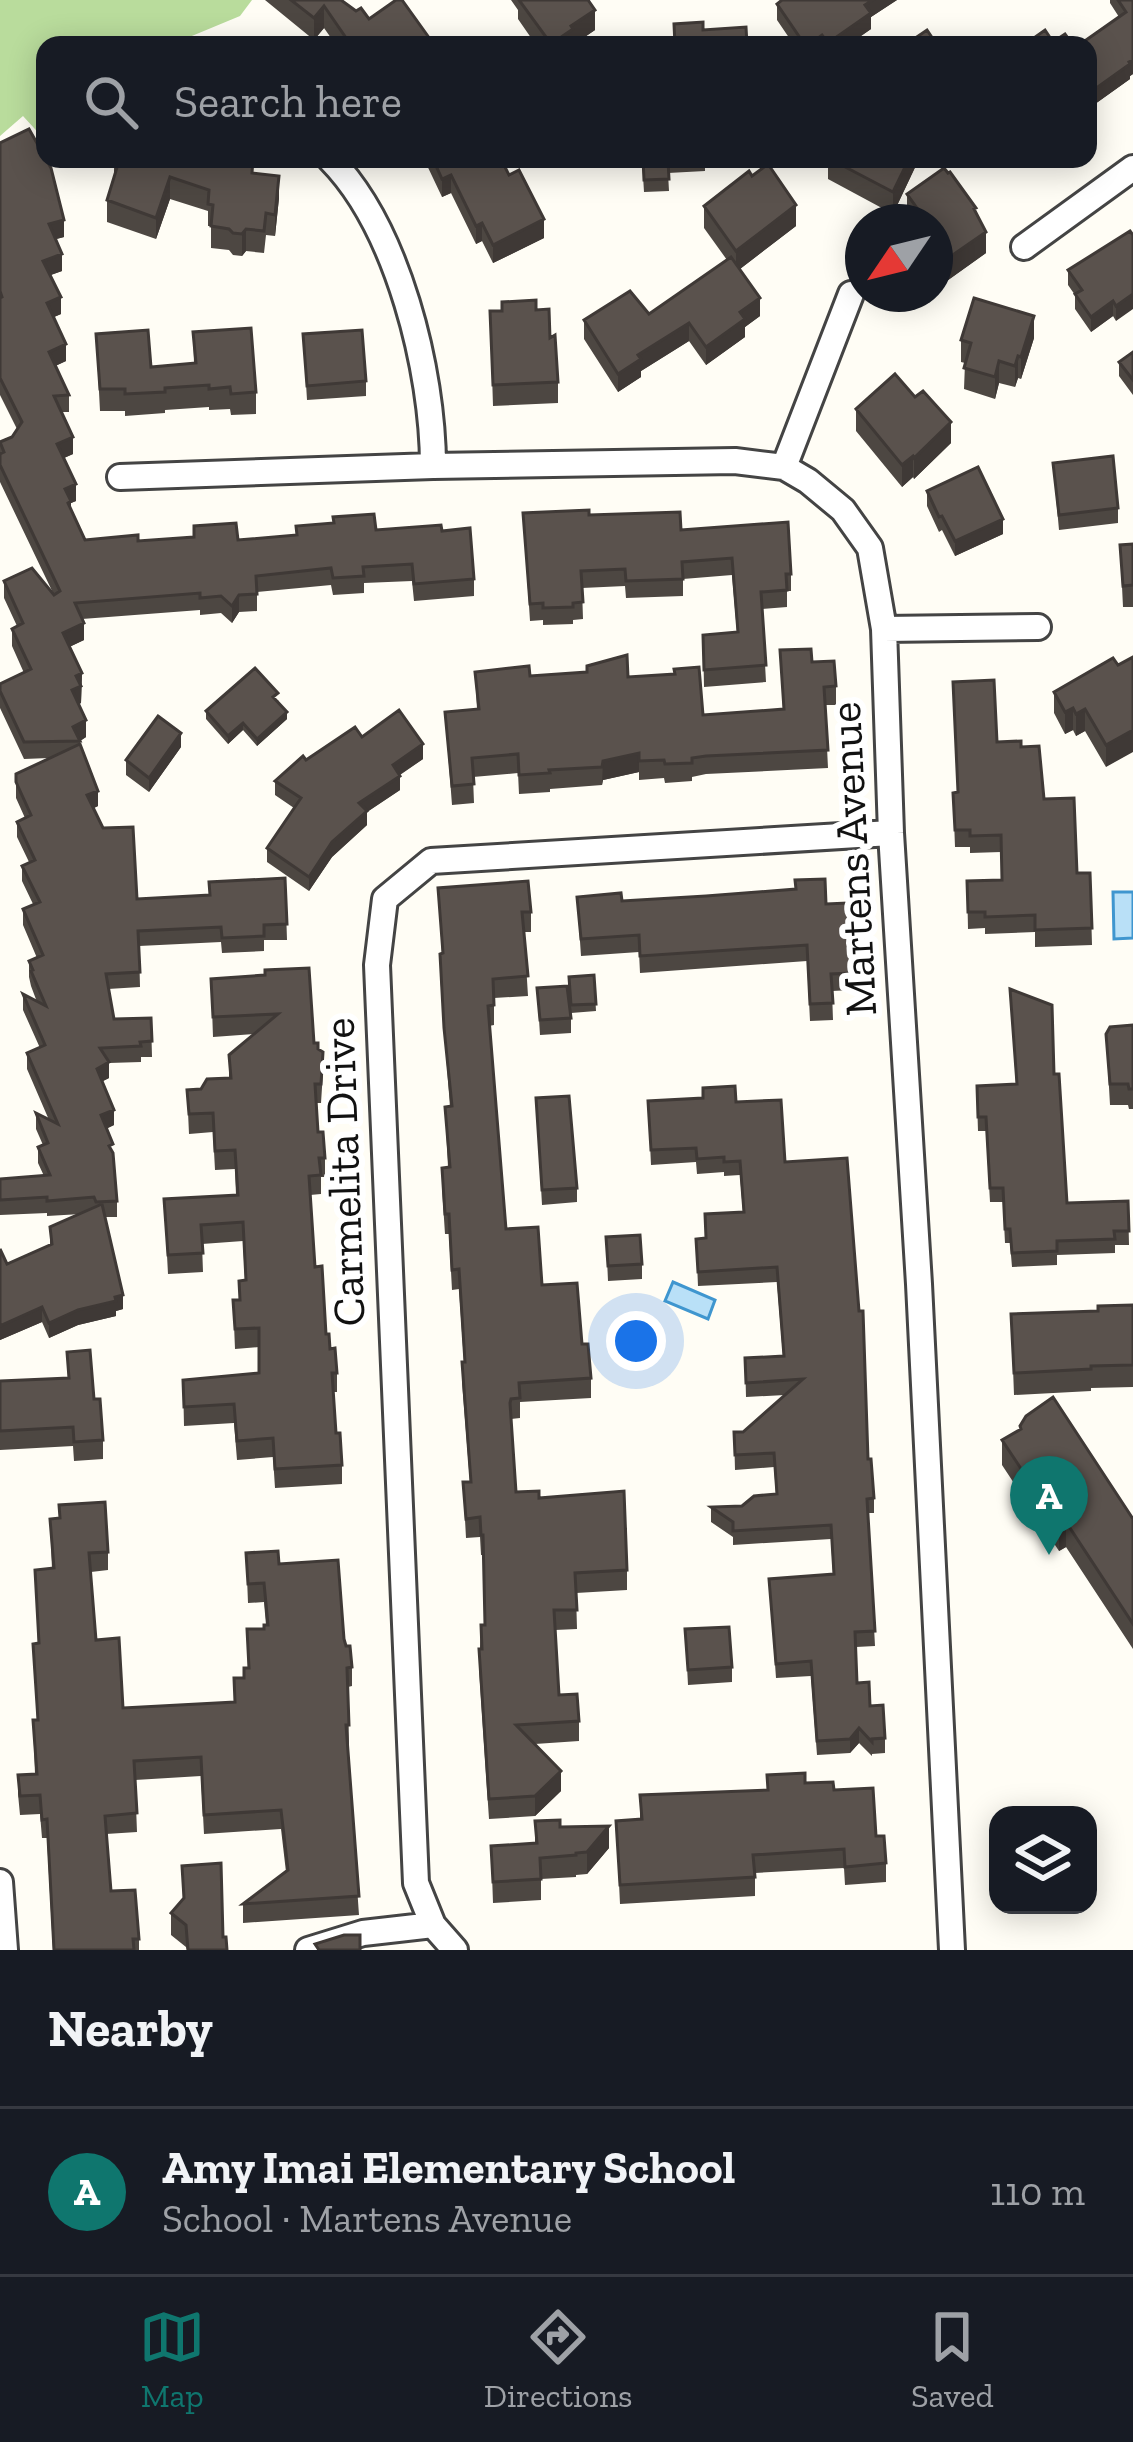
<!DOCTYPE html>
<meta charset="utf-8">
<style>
body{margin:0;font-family:"Zilla Slab",serif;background:#242831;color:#f1f3f6}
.controls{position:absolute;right:36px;bottom:36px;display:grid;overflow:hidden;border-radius:24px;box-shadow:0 6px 30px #0003}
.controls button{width:108px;height:108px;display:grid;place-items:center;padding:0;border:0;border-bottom:3px solid #363941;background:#171b24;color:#f1f3f6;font:60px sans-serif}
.compass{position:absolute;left:845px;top:204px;width:108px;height:108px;border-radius:50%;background:#171b24;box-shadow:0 6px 30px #0003;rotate:235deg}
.you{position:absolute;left:636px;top:1341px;width:42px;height:42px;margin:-30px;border:9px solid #fff;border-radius:50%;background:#1a73e8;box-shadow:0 0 0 18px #1a73e833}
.badge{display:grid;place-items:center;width:78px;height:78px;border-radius:50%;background:#0f766e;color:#fff;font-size:39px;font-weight:700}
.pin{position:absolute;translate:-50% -99px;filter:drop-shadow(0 3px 6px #0008)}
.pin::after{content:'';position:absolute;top:63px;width:42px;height:36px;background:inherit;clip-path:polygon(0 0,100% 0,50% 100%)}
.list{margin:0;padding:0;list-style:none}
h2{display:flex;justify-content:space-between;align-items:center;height:156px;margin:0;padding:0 48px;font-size:51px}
h2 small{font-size:39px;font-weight:400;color:#9ea1a6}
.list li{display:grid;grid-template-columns:78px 1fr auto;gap:36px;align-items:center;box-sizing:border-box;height:168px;padding:0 48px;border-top:3px solid #363941}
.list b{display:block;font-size:45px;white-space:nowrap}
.list p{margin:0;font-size:39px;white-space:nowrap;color:#9ea1a6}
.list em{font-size:39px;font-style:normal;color:#9ea1a6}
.icon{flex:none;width:66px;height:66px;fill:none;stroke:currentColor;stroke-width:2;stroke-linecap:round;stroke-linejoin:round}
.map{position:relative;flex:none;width:1133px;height:1950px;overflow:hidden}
.search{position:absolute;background:#171b24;box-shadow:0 6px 30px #0003;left:36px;right:36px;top:36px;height:132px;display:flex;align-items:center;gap:30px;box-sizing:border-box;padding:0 42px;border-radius:24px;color:#9ea1a6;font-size:45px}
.sheet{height:324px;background:#171b24}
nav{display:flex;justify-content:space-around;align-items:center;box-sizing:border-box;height:168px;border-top:3px solid #363941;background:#171b24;font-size:33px;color:#9ea1a6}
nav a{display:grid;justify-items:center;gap:6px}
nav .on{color:#0f766e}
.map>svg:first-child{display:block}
.forest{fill:#b9dc9c}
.water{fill:#b9e0f7;stroke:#3f96cf;stroke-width:3}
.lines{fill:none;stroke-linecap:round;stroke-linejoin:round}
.minor-casing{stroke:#444;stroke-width:30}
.minor{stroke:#fff;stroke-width:24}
.wall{fill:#4d4742}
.shaded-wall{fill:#3f3936}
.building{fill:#5a524d;stroke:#3f3936;stroke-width:3}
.labels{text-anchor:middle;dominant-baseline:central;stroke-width:12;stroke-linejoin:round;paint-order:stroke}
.street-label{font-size:45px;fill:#111;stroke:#fff}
</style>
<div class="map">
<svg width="1133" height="1950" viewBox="0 0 1133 1950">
<rect width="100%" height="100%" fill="#fffdf5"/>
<path class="forest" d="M0 0H252L240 16 187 38 183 45H45V140L23 116 0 136Z"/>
<path class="water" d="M1113 892H1133V938L1114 939Z
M673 1282 715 1300 708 1319 665 1301Z"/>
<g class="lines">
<g class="minor-casing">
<path id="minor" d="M330 159C398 228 433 371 433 466
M1024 247 1133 168
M784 467 851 294
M120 477 433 466 735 461 784 467 808 481 843 510 870 548 884 629 891 833 919 1284 952 1950
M884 629 1038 627
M0 1882 5 1950
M308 1950 363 1933 433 1925
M455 1950 433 1925 416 1883 377 965 385 899 431 861 891 833"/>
</g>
<use href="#minor" class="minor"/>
</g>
<path class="wall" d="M265 0H341L369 19 430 45H336L324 28 314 40Z
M511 0H588L595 30 573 45H536L518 19V10Z
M782 0H897L871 17V29L848 45H794L777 20V4Z
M1110 0H1133V74L1130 76V79L1088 109V45L1119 17 1110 3Z
M0 143 64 237 56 239 62 271 50 275 61 314 54 317 66 361 55 366 69 395V412H62L73 454 64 458 76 501 71 503V510L85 540H238L376 530 442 531 474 579V596L414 601 412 581 364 583V593L333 595 331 585 257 592V611L239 612 232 623 221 613 200 615V610L82 619 84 640 69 647 82 673 81 703 79 704 86 737 80 741V744L98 806 94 808 137 899 210 895 285 878 287 940H264V951L222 953 221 942 139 946 140 987 108 989 114 1019 151 1018 152 1057H141V1062L109 1063V1078L103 1081 114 1125 106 1129 113 1156 117 1201V1217H105L123 1309 116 1311V1316L78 1325 49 1338 42 1322 0 1340V1249L7 1264 50 1245V1227L81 1214 47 1216V1213L0 1215V1179L44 1176 38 1163V1147L43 1145 36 1129V1113L49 1120 27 1069V1053L40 1048 23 1010V994L37 1002 31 986 29 977V961L37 958 23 925V909L33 904 22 881V866L29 862 17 837V822L25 818 16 798V782L49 758 24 759 0 708V684L24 673 12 646V629L17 626 4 598V581L54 595 0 482V442L12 437 17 429 0 395Z
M114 159 253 173 279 198 275 236 266 235 264 253 246 251 242 256 233 255 229 250 211 248V226H208V211L170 199 156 239 107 222V200L114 177Z
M424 159H501L544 238 493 263 482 241 476 244 451 193 442 197Z
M642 159H705V171L668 173 669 191 644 192Z
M828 159H919L893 214 828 179Z
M907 194 976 214 986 253 944 283 935 271V222H912L907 215Z
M704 206 796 226 740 269 760 316 745 327V337L706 365 689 341 641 371V377L618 392 584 339V320L649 314 727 260 704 228Z
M1133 235 1116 321 1113 316 1091 332 1075 309V295L1068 285V270Z
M536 310 550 338 558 382V403L493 406 490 311Z
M193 332 256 392V414L231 415 230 409 209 410V407L165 410V413L125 416V411H100L96 334 151 367 194 363Z
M303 334 366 381V396L307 400Z
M1034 338 1021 379 1018 378 1015 387 999 383 995 399 964 389 965 363 961 362V340Z
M1133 352V395L1119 376V362Z
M856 409 951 443 914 479 913 477 902 487 856 431Z
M1053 463 1118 508V523L1059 530Z
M927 491 1003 534 955 556 942 530 939 532 927 506Z
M523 513 589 515 681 530 791 574V591H787V607L762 609 766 682 704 687 703 635 737 632 732 575 683 579V596L626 598 625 586 582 588 583 619 573 620V624L543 625V620L530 621Z
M1133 544V607H1123L1120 545Z
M780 650 812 662 836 686V705H825L828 768 706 774 692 777V781L665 783 664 778 639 780V772L603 780 602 785 550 789V792L519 794 518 773 473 777 474 803 452 805 445 712 477 709 475 672 530 676 628 677 703 715 783 709Z
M1113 658 1106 767 1085 731 1076 736 1073 730 1065 734 1054 713V692Z
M278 700 287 719 257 746 243 730 228 744 206 719V711Z
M362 737 423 759 400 775V790L367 812V825L332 857 309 891 267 862V848L294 808 275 795V781Z
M997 742 1021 747 1077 873H1090L1092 945 1035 947V932L985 934V928L968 929 967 881 1002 880 1001 852 970 853V847H955L953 793 958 792Z
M181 747 149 792 126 775V760Z
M438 888 531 912V932H524L528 996 494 998V1025L489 1026 506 1229 582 1344 591 1378V1398L520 1402V1418L511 1419 516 1492 539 1498 627 1528V1590L576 1593 577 1629 555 1630 559 1695 579 1721V1741L535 1744 561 1791 535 1816 489 1819 479 1669 481 1625H485L483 1555H481L480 1537 466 1538 463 1482H470L462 1382V1362H464L459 1289 452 1290 449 1234H445L442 1188V1168L448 1167 445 1107H450L440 974V954H442Z
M577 897 622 901 826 904 852 973V990L832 991 833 1020 810 1021 807 961 640 973 639 952 581 956Z
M265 975 314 1043 323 1072 321 1103H317L318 1132 325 1158V1177H321V1194L310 1195 315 1267 326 1334 337 1373V1392H333L336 1433 342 1465V1484L275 1488 273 1457 237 1460 234 1423 184 1426 183 1380 259 1373V1347L235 1349 233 1300H239V1281L245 1280 243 1241 202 1244 203 1272 168 1274 164 1199 236 1195 235 1169 215 1170 213 1132 189 1134 187 1090 201 1089 229 1078V1055L254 1034 213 1037 211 979Z
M594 975 596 1011 571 1013 569 977Z
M537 988 571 1018V1033L540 1035Z
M1010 989 1054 1074 1067 1203 1128 1201 1129 1245H1115V1253L1057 1255V1265L1012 1267 1010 1243H1005L1003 1202H990L986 1131H978L977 1100 1016 1084Z
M1133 1025V1109H1129L1128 1105H1110L1106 1034Z
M536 1098 577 1188V1202L542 1205Z
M648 1101 736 1102 785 1162 868 1459 874 1498V1513H868L875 1646 856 1647 857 1683 885 1738V1753L872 1754V1756L859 1743 850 1753 817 1755 811 1676 776 1678 769 1579 833 1574 831 1539 733 1545V1537L711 1522V1507L742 1506 776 1494 774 1467 735 1470 734 1432H743L785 1395 746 1397 745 1358 783 1356 777 1282 698 1286 696 1239 705 1238 743 1212 740 1175 724 1176V1172L697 1174 696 1162 651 1165Z
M606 1237 642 1264V1279L608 1281Z
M1133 1305V1387L1091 1388V1391L1014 1395 1011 1314 1098 1311Z
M67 1352 94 1399 103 1440V1459L74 1461 73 1446 0 1450V1381L68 1378Z
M1002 1440 1133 1519V1649L1066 1547 1059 1551 1002 1465Z
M50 1519 108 1552V1570L91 1572 96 1640 123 1708 234 1702V1678H244L248 1668 247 1629H264L266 1625 264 1602 248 1603 246 1553 279 1564 344 1639 352 1667V1686L348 1687 349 1744H347L359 1915 243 1923V1904L286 1872 281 1829 204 1834 201 1776 135 1780 137 1832 106 1834 111 1891 139 1939V1950H53L47 1838H42L40 1814 20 1815 18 1794V1775L35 1774 33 1720H37L33 1644H38L35 1570 52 1569Z
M685 1629 732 1667V1682L688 1685Z
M767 1775 834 1790 876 1836 886 1863V1882L845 1885 844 1868 755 1873V1896L620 1904 616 1821 640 1819V1795L767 1790Z
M535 1821 560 1827 609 1848 587 1874 576 1875V1877L541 1879V1900L493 1903 491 1846 535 1843Z
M182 1866 223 1937 227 1950H187L186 1947 171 1935V1913L183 1900Z"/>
<path class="shaded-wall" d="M873 0H897L871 17V29L848 45H828L865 5Z
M324 6V28L314 40V18Z
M595 10V30L573 45H551L571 26Z
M822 35V45H809Z
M1133 60V74L1130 76V79L1088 109V94Z
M909 159H919L893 214V192Z
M988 159H1001L988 168Z
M451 175V193L442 197V179Z
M279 176V198L275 236V215Z
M170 177V199L156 239V218Z
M796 205V226L736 272V251Z
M544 219V238L493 263V245Z
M64 220V237L49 241V224Z
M482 223V241L476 244V226Z
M246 229V251L242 256V234Z
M986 232V253L944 283V261Z
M62 254V271L43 278V261Z
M1133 294V309L1116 321V306Z
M61 297V314L47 320V303Z
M760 298V316L745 327V337L706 365V347L740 312Z
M1113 301V316L1091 332V317Z
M1034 316V338L1021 379V357Z
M689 323V341L641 371V377L618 392V374L638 355Z
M66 344V361L49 369V352Z
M1018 356V378L1015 387V366Z
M999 361V383L995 399V377Z
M951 422V443L914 479V458Z
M73 437V454L57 461V444Z
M913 456V477L902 487V465Z
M76 484V501L71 503V518L65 489Z
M1003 519V534L955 556V541Z
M239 595V612L232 623V606Z
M84 623V640L63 650V633Z
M82 673 81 703 72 707V690L76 676Z
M1073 708V730L1065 734V712Z
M1085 709V731L1076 736V714Z
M287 712V719L257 746V739Z
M86 720V737L80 741 73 727Z
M243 723V730L228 744V736Z
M1133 730V752L1106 767V745Z
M181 733V747L149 792V778Z
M423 744V759L393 779V765Z
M639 753V772L603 780 602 785 603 761Z
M400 776V790L367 812V825L332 857 309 891V877L359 803Z
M98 791V806L87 811V795Z
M109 1062V1078L97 1084V1069Z
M114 1110V1125L101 1131V1115Z
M123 1295V1309L116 1311V1316L78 1325 49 1338V1323L78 1310Z
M42 1307V1322L0 1340V1326Z
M1066 1522V1547L1059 1551V1526Z
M859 1728V1743L850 1753V1739Z
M561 1771V1791L535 1816V1796Z
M609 1826V1848L587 1874V1852Z"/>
<path class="building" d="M291 0H341L356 11 361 8 369 19 396 0H402L430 39 421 45H351L324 6 314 18Z
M519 0H588L595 10 571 26 573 29 551 44Z
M782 0H873L865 5 871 13 828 43 822 35 809 45H805L777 4Z
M1118 0H1133V60L1129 62 1130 64 1088 94V45H1079L1126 12Z
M703 22V30L746 27 747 45H675L674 24Z
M927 30 937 45H905Z
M1045 30 1053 42 1065 34 1073 45H1024Z
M29 129 51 168 64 220 49 224 62 254 43 261 61 297 47 303 66 344 49 352 69 395 54 396 73 437 57 444 76 484 65 489 71 501 68 503 85 540 138 535V541L194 537V526L236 523 238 540 297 535 296 526 334 523 333 517 374 514 376 530 441 525 442 531 470 528 474 579 414 584 412 564 363 567 364 576 333 578 331 568 256 576 257 594 239 595 232 606 221 596 200 598V593L75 603 84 623 63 633 82 673 76 676 81 686 72 690 86 720 73 727 80 741 24 742 0 691V684L31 669 12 629 23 623 4 581 32 568 54 595 60 591 0 465V454L4 452 0 442 12 437 22 422 0 378V298L2 297 0 291V143Z
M114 159H253L252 173 279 176 275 215 266 213 264 231 246 229 242 234 233 233 229 229 211 226 213 205 208 204 209 190 170 177 156 218 107 200 119 161Z
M433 159H501L509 175 519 170 544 219 493 245 482 223 476 226 451 175 442 179Z
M643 159H697L668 161 669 179 644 180Z
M830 159H909L893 192Z
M768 164 796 205 736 251 704 206 749 171 752 176Z
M944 168 948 173 950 172 976 208 974 209 986 232 944 261 935 249V222H927L907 194Z
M1130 231 1133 235V294L1116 306 1113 301 1091 317 1075 294 1082 290 1068 270Z
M731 257 760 298 740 312 745 319 706 347 689 323 638 355 641 359 618 374 584 320 630 291 649 314Z
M974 298 1034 316 1021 357 1018 356 1015 366 999 361 995 377 964 368 971 343 961 340Z
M536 300V310L549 309 550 338 555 335 558 382 493 385 490 311H502V302Z
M251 328 256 392 231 394 230 387 209 389V385L165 388V392L125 394V389H100L96 334 148 330 151 367 196 363 193 332Z
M362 330 366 381 307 386 303 334Z
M1133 352V380L1119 362Z
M895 374 915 397 923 391 951 422 914 458 913 456 902 465 856 409Z
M1113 456 1118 508 1059 515 1053 463Z
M978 467 1003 519 955 541 942 516 939 517 927 491Z
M589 510V515L680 512 681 530 788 522 791 574H786L787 590 761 592 766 665 704 670 703 635 738 632 732 558 682 562 683 579 626 581 625 569 581 571 583 602 573 603V607L543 608V603L530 604 523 513Z
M1133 544V585L1123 586 1120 545Z
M811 649 812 662 834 661 836 686 824 687 828 750 706 756 692 758V763L665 764 664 760 639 761V753L603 761 602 767 549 770 550 773 519 775 518 754 472 758 474 784 452 786 445 712 479 709 475 672 529 666 530 676 587 672V666L627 655 628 677 675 674 674 669 699 667 703 715 784 709 780 650Z
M1133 657V730L1106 745 1085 709 1076 714 1073 708 1065 712 1054 692 1113 658 1118 665Z
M255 668 278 693 273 697 287 712 257 739 243 723 228 736 206 711Z
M994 680 997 742 1021 741V747L1039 746 1044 799 1074 798 1077 873H1090L1092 928 1035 930V915L985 917V912H968L967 881 1002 880 1001 835 970 836V830H955L953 793 958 792 953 682Z
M399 710 423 744 393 765 400 776 359 803 367 811 332 842 309 877 267 848 301 798 275 781 303 756 306 760 355 727 362 737Z
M158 716 181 733 149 778 126 760Z
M80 744 98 791 87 795 103 828 133 827 137 899 210 895 209 882 285 878 287 924 264 925V936L222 938 221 927 138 931 140 972 106 974 114 1019 151 1018 152 1041 140 1042 141 1046 100 1048 109 1062 97 1069 114 1110 101 1115 113 1144 109 1146 113 1153 117 1201 96 1202 94 1197 47 1201V1197L0 1200V1179L50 1175 38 1147 48 1143 36 1113 58 1124 27 1053 45 1045 23 994 46 1006 31 971 33 970 29 961 43 955 23 909 40 902 22 866 35 860 17 822 31 815 16 782V774Z
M825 879 826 904 847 903 850 941 852 973 831 974 833 1003 810 1004 807 945 640 956 639 935 581 939 577 897 621 893 622 901 706 896 796 889 795 880Z
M528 881 531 912H522L528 976 493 979 494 1005 488 1006 506 1229 538 1227 542 1285 577 1283 582 1344H588L591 1378 519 1383 520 1398 511 1399 510 1403 516 1492 539 1491V1498L624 1491 627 1570 575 1573 577 1610H554L559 1695 577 1694 579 1721 516 1725 561 1771 535 1796 489 1799 479 1649H482L481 1625H485L483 1535H481L480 1517 466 1519 463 1482H471L462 1362H465L459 1269 452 1270 449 1214H445L442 1168 450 1167 445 1107 452 1106 444 1028 440 954 443 953 438 888Z
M309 968 314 1043H318V1049L323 1052 321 1084H315L318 1132H323L325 1158H319L321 1175 309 1176 315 1267 322 1266 326 1334H329L330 1349 335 1348 337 1373H332L336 1433H340L342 1465 275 1469 273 1438 237 1441 234 1404 184 1407 183 1380 259 1373V1328L235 1329 233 1300H240L239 1281 246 1280 243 1222 201 1225 203 1253 168 1255 164 1199 238 1195 235 1150 215 1151 213 1113 189 1114 187 1090 201 1089 207 1079 231 1078 229 1055 278 1014 213 1017 211 979 265 975V970Z
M594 975 596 1004 571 1005 569 977Z
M567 986 571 1018 540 1020 537 988Z
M1010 989 1052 1005 1054 1074H1059L1067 1203 1128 1201 1129 1231H1114L1115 1239 1057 1241V1251L1012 1253 1010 1229H1005L1003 1188H990L986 1117H978L977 1086 1017 1084Z
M1133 1025V1089H1129L1128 1084H1110L1106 1034 1110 1027Z
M735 1086 736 1102 781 1100 785 1162 847 1158 859 1311H863L868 1459H871L874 1498 867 1499 875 1631 855 1632 857 1683 869 1682 870 1706 883 1705 885 1738 872 1739V1742L859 1728 850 1739 817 1741 811 1661 776 1664 769 1579 834 1574 831 1525 733 1531V1522L711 1507 742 1506 754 1496 777 1494 774 1453 735 1455 734 1432H743L803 1379 746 1383 745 1358 784 1356 777 1267 698 1272 696 1239 706 1238 705 1214 744 1212 740 1161 724 1162V1157L697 1159 696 1148 651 1150 648 1101 703 1098V1088Z
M569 1096 577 1188 542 1190 536 1098Z
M102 1204 123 1295 115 1297 116 1301 78 1310 49 1323 42 1307 0 1326V1249L7 1264 52 1244 50 1227Z
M640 1235 642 1264 608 1266 606 1237Z
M1133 1305V1365L1091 1366V1369L1014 1373 1011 1314 1098 1311V1306Z
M90 1350 94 1399H100L103 1440 74 1442 73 1427 0 1431V1381L69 1378 67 1352Z
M1053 1397 1133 1519V1624L1066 1522 1059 1526 1002 1440 1021 1429 1020 1426 1026 1416Z
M105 1502 108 1552 89 1553 96 1640 119 1638 123 1708 235 1702 234 1678H244V1668H249L247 1629H264V1625H268L264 1583 248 1584 246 1553 278 1551 279 1564 338 1560 344 1639 346 1646H350L352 1667 347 1668 349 1725H346L359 1896 243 1904 288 1870 281 1810 204 1815 201 1757 134 1761 137 1813 105 1816 111 1891 135 1890 139 1939H133L134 1950H54L47 1819 42 1820 40 1795 20 1796 18 1775 37 1774 33 1720H38L33 1644 39 1643 35 1570 54 1568 50 1519 60 1518 59 1505Z
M729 1627 732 1667 688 1670 685 1629Z
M805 1773V1783L833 1782 834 1790 873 1788 876 1836H884L886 1863 845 1867 844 1849 753 1855 755 1877 620 1885 616 1821 642 1819 640 1795 768 1790 767 1775Z
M560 1820V1827L609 1826 587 1852 576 1853V1855L540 1858 541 1879 493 1882 491 1846 537 1843 535 1821Z
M221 1863 223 1937H226L227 1950H188L186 1925 171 1913 184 1898 182 1866Z
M344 1935H360V1950H319L315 1944Z"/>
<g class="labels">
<g class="street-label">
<text transform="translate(853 859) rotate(-93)">Martens Avenue</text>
<text transform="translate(344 1172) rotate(-92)">Carmelita Drive</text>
</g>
</g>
</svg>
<div class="controls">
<button><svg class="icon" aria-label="layers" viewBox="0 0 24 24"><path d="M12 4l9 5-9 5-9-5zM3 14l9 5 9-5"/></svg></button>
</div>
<svg class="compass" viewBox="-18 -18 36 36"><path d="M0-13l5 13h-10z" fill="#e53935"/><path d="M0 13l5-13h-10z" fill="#9ea1a6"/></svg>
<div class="you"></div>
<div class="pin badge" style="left:1049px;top:1555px">A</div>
<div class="search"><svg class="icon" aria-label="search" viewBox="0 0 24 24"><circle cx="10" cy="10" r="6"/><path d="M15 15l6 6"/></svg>Search here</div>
</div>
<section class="sheet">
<h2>Nearby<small></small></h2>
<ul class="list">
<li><span class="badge">A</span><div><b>Amy Imai Elementary School</b><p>School · Martens Avenue</p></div><em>110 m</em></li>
</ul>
</section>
<nav>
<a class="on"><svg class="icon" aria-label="map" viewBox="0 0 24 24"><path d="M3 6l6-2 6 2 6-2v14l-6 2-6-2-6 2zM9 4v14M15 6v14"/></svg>Map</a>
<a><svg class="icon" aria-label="directions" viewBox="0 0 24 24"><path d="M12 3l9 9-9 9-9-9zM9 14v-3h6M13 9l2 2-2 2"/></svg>Directions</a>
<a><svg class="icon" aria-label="saved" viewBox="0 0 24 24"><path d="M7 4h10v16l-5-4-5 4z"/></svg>Saved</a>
</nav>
